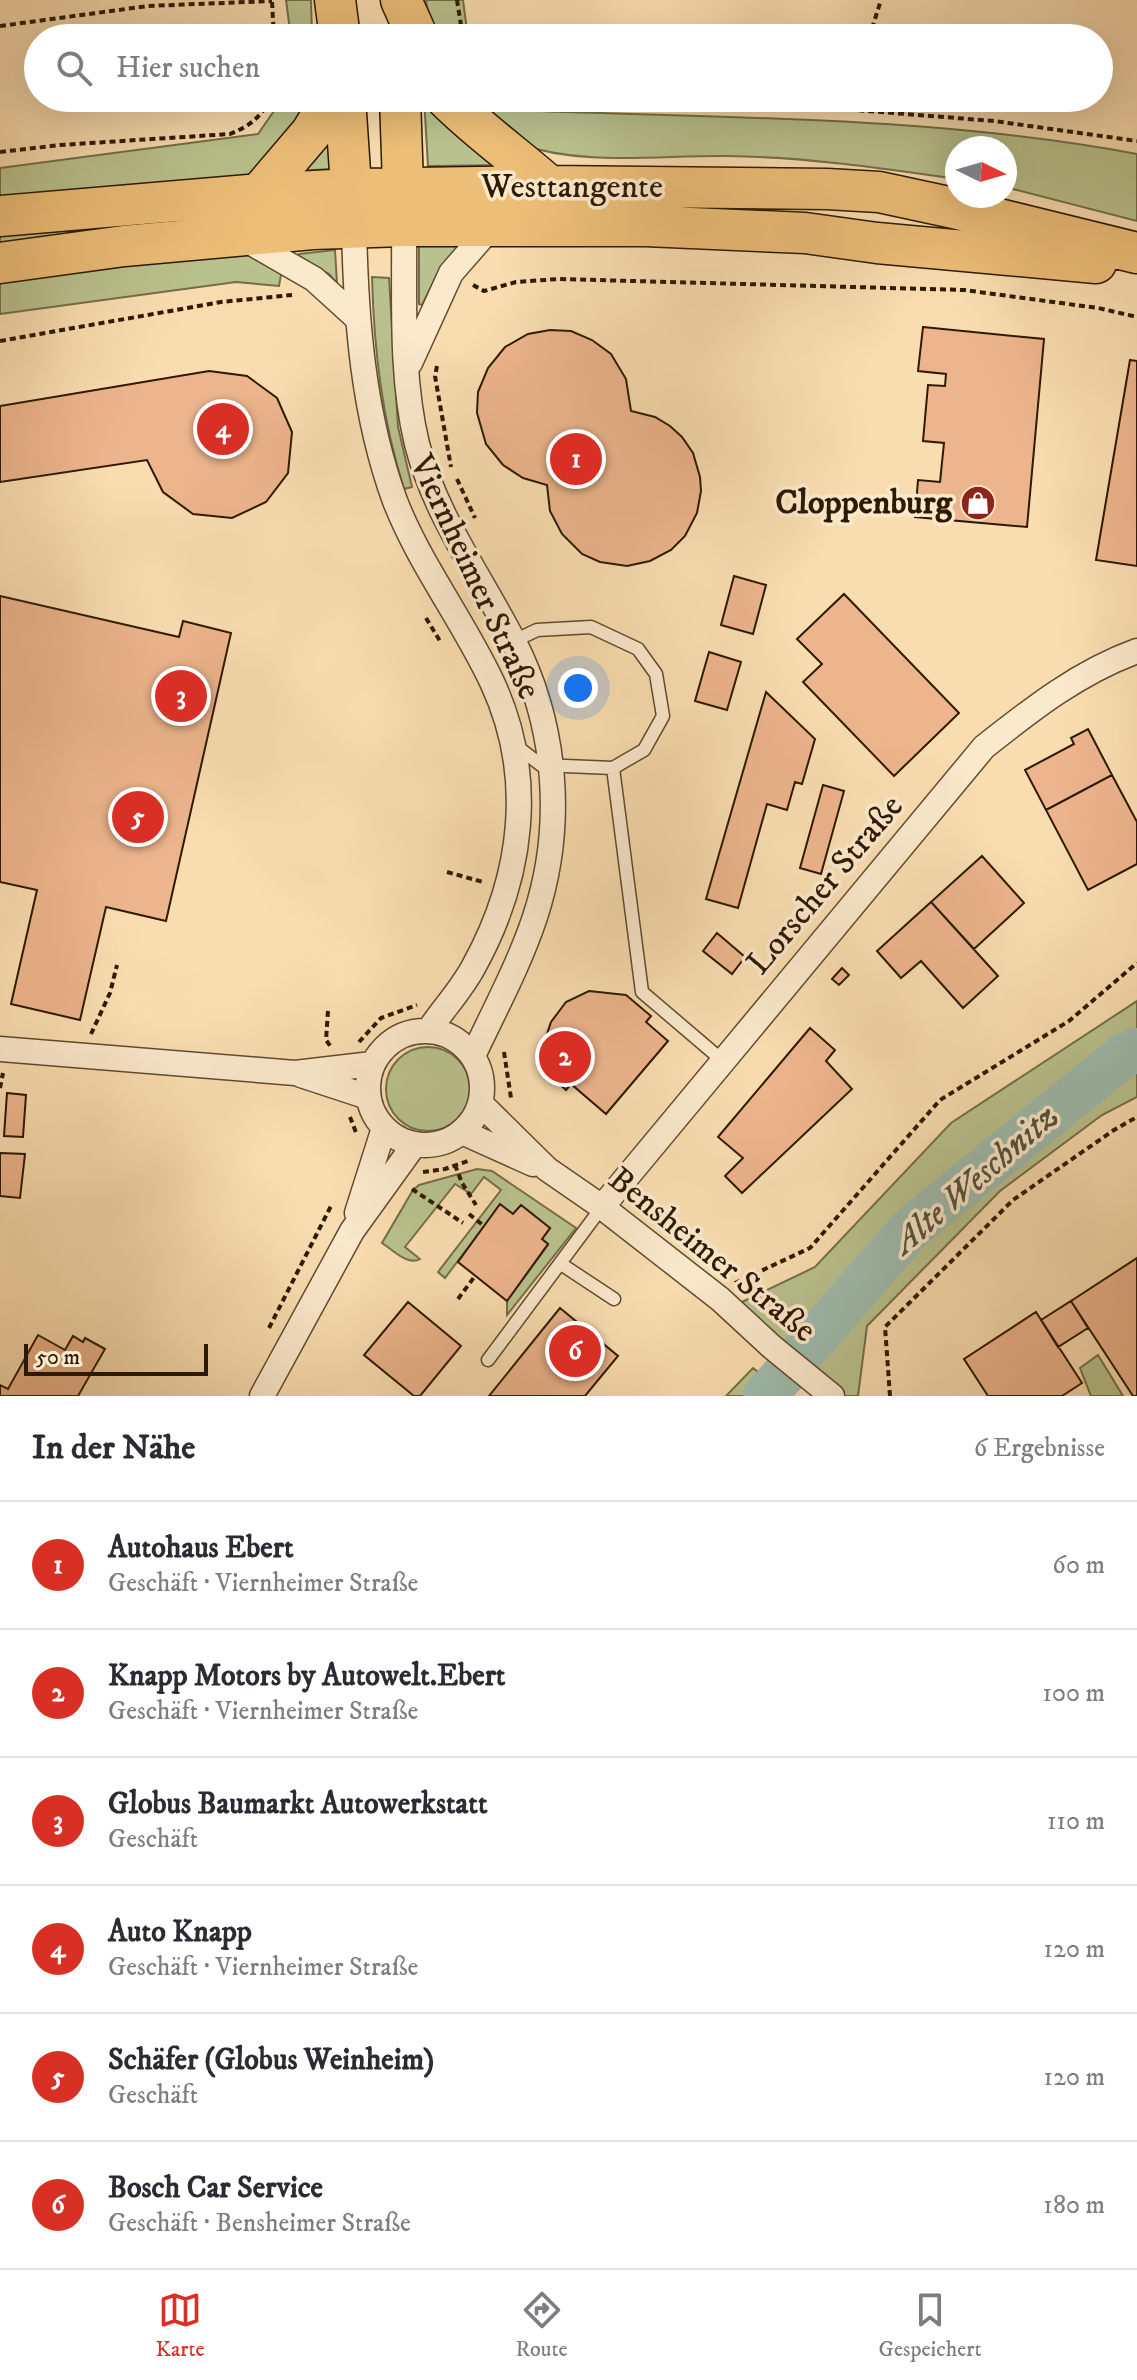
<!DOCTYPE html>
<html lang="de">
<meta charset="utf-8">
<style>
body{margin:0;font-family:"IM FELL DW Pica",serif;background:#f7f7f7;color:#2b2b33}
.compass{position:absolute;left:945px;top:136px;width:72px;height:72px;border-radius:50%;background:#fff;box-shadow:0 8px 32px #0002;rotate:95deg}
.scale{position:absolute;left:24px;bottom:20px;width:184px;box-sizing:border-box;padding-left:8px;border:4px solid #2e1903;border-top:0;font-size:22px;line-height:28px;white-space:nowrap;color:#2e1903;-webkit-text-stroke:6px #fbe9cc;paint-order:stroke}
.you{position:absolute;left:578px;top:688px;width:28px;height:28px;margin:-20px;border:6px solid #fff;border-radius:50%;background:#1a73e8;box-shadow:0 0 0 12px #1a73e833}
.badge{display:grid;place-items:center;width:52px;height:52px;border-radius:50%;background:#d93025;color:#fff;font-size:26px;font-weight:700}
.pin{position:absolute;translate:-50% -50%;border:4px solid #fff;box-shadow:0 2px 8px #0006}
.list{margin:0;padding:0;list-style:none}
h2{display:flex;justify-content:space-between;align-items:center;height:104px;margin:0;padding:0 32px;font-size:34px}
h2 small{font-size:26px;font-weight:400;color:#7c7c81}
.list li{display:grid;grid-template-columns:52px 1fr auto;gap:24px;align-items:center;box-sizing:border-box;height:128px;padding:0 32px;border-top:2px solid #e1e1e2}
.list b{display:block;font-size:30px;white-space:nowrap}
.list p{margin:0;font-size:26px;white-space:nowrap;color:#7c7c81}
.list em{font-size:26px;font-style:normal;color:#7c7c81}
.icon{flex:none;width:44px;height:44px;fill:none;stroke:currentColor;stroke-width:2;stroke-linecap:round;stroke-linejoin:round}
.map{position:relative;flex:none;width:1137px;height:1396px;overflow:hidden}
.search{position:absolute;background:#fff;box-shadow:0 8px 32px #0002;left:24px;right:24px;top:24px;height:88px;display:flex;align-items:center;gap:20px;box-sizing:border-box;padding:0 28px;border-radius:44px;color:#7c7c81;font-size:30px}
.sheet{height:872px;background:#fff}
nav{display:flex;justify-content:space-around;align-items:center;box-sizing:border-box;height:112px;border-top:2px solid #e1e1e2;background:#fff;font-size:22px;color:#7c7c81}
nav a{display:grid;justify-items:center;gap:4px}
nav .on{color:#d93025}
.map>svg:first-child{display:block}
.green{fill:#b9c28e;stroke:#746e48;stroke-width:2}
.lines{fill:none;stroke-linecap:round;stroke-linejoin:round}
.river{stroke:#9ebbad;stroke-width:44}
.building{fill:#edb58d;stroke:#2e1903;stroke-width:2}
.service-casing{stroke:#614a2e;stroke-width:15}
.minor-casing{stroke:#614a2e;stroke-width:27}
.primary-casing{stroke:#2e1903;stroke-width:43}
.path{stroke:#2e1903;stroke-width:4;stroke-dasharray:6 4;stroke-linecap:butt}
.service{stroke:#fbe9cc;stroke-width:12}
.minor{stroke:#fbe9cc;stroke-width:24}
.primary{stroke:#ecbe78;stroke-width:40}
.labels{text-anchor:middle;dominant-baseline:central;stroke-width:7;stroke-linejoin:round;paint-order:stroke}
.street-label{font-size:34px;fill:#2e1903;stroke:#fbe9cc}
.poi-label{font-size:34px;font-weight:bold;fill:#2e1903;stroke:#fbe9cc;text-anchor:end}
.water-label{font-size:36px;font-style:italic;fill:#55523e;stroke:#fbe9cc}
</style>
<div class="map">
<svg width="1137" height="1396" viewBox="0 0 1137 1396">
<rect width="100%" height="100%" fill="#f9ddb0"/>
<filter id="stains"><feTurbulence type="fractalNoise" baseFrequency=".0025" numOctaves="4"/><feColorMatrix values="0 0 0 0 .2 0 0 0 0 .09 0 0 0 0 .02 0 0 0 .5 -.17"/></filter>
<radialGradient id="worn" r=".72"><stop offset=".6" stop-color="#630" stop-opacity="0"/><stop offset="1" stop-color="#630" stop-opacity=".3"/></radialGradient>
<path class="green" d="M286 0H311L312 38H291Z
M426 0H463L468 38H431Z
M283 98H311L328 128 331 169 300 171 279 286 236 282 0 314V168L258 134Z
M424 98H434L510 165 428 166Z
M459 98H508L514 107 536 111C737 118 939 117 1137 154V221L1005 187V148H957V179C881 168 804 157 727 156 658 155 583 167 516 143 499 136 474 110 459 98Z
M419 246H461L436 277 422 305 419 304Z
M335 250 337 283 329 274 299 258V254Z
M372 277 389 278 398 427 412 487 404 489C382 419 374 351 372 277Z
M1137 1001V1097L1102 1115 1000 1191 867 1326 858 1396H842L740 1303 815 1267 951 1123Z
M386 1089a42 42 0 1 1 84 0a42 42 0 1 1-84 0Z
M477 1169 492 1171 576 1228 507 1315V1301L548 1245 542 1239 550 1229 521 1205 513 1214 500 1205 445 1278 438 1272 501 1190 484 1177 471 1194 455 1184 405 1247 420 1259C408 1266 393 1250 382 1243L413 1190 419 1185Z
M1098 1355 1123 1396H1091L1080 1368Z
M753 1368 788 1396H726Z"/>
<g class="lines">
<path class="river" d="M765 1396 911 1228 1123 1056 1137 1050"/>
</g>
<path class="building" d="M923 327 1044 339 1027 527 915 517 918 480 940 482 944 443 923 441 928 385 945 386 946 374 918 371Z
M550 330 571 331 592 340 611 354 626 379 631 411 655 417 670 426 682 437 693 453 700 477 701 491 697 513 685 536 671 550 650 561 627 566 600 562 582 554 562 534 550 511 547 485 523 478 503 465 486 444 477 413 478 392 488 368 505 347 528 334Z
M1130 360 1137 361V566L1096 560Z
M209 371 247 376 277 398 292 432 288 473 266 502 232 518 193 514 163 492 147 460 0 482V406Z
M734 576 766 585 753 634 721 625Z
M844 594 959 713 894 776 803 682 822 664 797 639Z
M0 596 179 637 183 621 231 633 166 921 106 907 80 1020 11 1004 37 890 0 882Z
M709 652 741 662 727 710 695 701Z
M766 692 815 739 802 784 795 782 787 810 767 804 738 908 706 899Z
M1088 729 1112 775 1046 810 1025 770 1074 744 1071 738Z
M1112 775 1137 822V864L1088 890 1046 810Z
M823 785 844 791 821 874 800 868Z
M982 856 1024 903 974 949 931 902Z
M931 902 998 976 963 1008 921 961 901 978 877 951Z
M717 933 745 957 732 974 703 951Z
M842 968 849 975 839 985 832 979Z
M589 991 626 995 651 1016 646 1022 668 1041 606 1114 571 1084 566 1090 554 1079 545 1062 544 1043 551 1022 566 1002Z
M810 1028 835 1050 826 1061 852 1089 742 1193 725 1176 743 1158 718 1137Z
M7 1093 26 1095 23 1137 4 1136Z
M0 1153 25 1154 20 1198 0 1196Z
M500 1204 513 1214 521 1205 550 1228 542 1239 548 1244 507 1301 458 1262Z
M1137 1258V1396H1133L1071 1301Z
M1071 1301 1088 1328 1058 1347 1041 1320Z
M408 1302 461 1346 420 1396H414L364 1355Z
M560 1308 618 1356 585 1396H489Z
M1036 1312 1082 1383 1062 1396H988L964 1359Z
M38 1335 65 1350 73 1336 83 1342 85 1338 105 1349 78 1396H0V1385L8 1389Z"/>
<g class="lines">
<g class="service-casing">
<path id="service" d="M514 641 537 630 591 627 638 649 656 674 663 716 644 750 613 768 541 765 515 745
M613 768 642 992 723 1061
M561 1264 614 1299
M488 1360 602 1207"/>
</g>
<g class="minor-casing">
<path id="minor" d="M404 226C405 297 400 374 417 444 435 515 480 576 513 640 557 725 565 826 535 917 519 965 494 1011 473 1056
M354 228C356 320 363 414 395 501 420 565 463 620 492 682 536 776 523 877 474 966 462 989 443 1009 429 1030
M241 237 314 279 358 319
M410 363 451 273 492 226
M368 1088a57 57 0 1 1 114 0a57 57 0 1 1-114 0Z
M0 1049 295 1073 372 1064
M301 1075 368 1097
M480 1103 547 1169 602 1207 720 1299 772 1347 832 1396
M462 1132 533 1164
M602 1207 984 747C1032 709 1079 672 1137 651
M357 1213 384 1128
M262 1396 352 1231 414 1145"/>
</g>
<g class="primary-casing">
<path id="primary" d="M335 0 340 38
M401 0 418 38
M345 98 353 216
M400 98 404 214
M446 98C478 130 515 156 549 186
M259 194 311 133 332 98
M0 216 259 194 351 189 549 186 827 189 879 192 958 209 1137 253
M0 263 124 246 313 229 404 226H646L805 233 877 243 1096 263"/>
</g>
<path class="path" d="M457 0 463 38
M272 2 274 38
M0 26 148 6 272 1
M869 38 881 0
M511 98 524 107 855 110 994 121 1137 141
M855 110 856 98
M0 152 60 145 230 134C250 126 261 117 271 98
M473 285 484 291 516 282 559 279 964 290 1098 308 1137 317
M0 341 221 302 292 295
M437 366 435 376 451 467
M457 479 475 518
M426 618 440 641
M447 872 483 882
M328 1011 326 1040 331 1047
M91 1034 110 993 117 965
M359 1042 381 1018 417 1005
M504 1052 511 1098
M0 1088 3 1073
M350 1117 357 1135
M455 1165 462 1183 476 1205
M423 1172 445 1169 468 1161
M412 1189 463 1223
M469 1214 484 1226
M735 1283 810 1248 940 1100 1069 1021 1137 963
M458 1299 475 1276
M269 1328 332 1204
M890 1396 885 1327 1013 1200 1114 1130 1137 1117"/>
<use href="#service" class="service"/>
<use href="#minor" class="minor"/>
<use href="#primary" class="primary"/>
</g>
<defs>
<g id="shop-disc" transform="scale(1.8)"><circle r="9.5" fill="#8f2418" stroke="#fbe9cc"/><path d="M-5-2.5h2.3a2.7 3.5 0 0 1 5.4 0H5L5.5 6h-11ZM-1.5-2.5h3a1.5 2.3 0 0 0-3 0Z" fill="#fff"/></g>
</defs>
<g fill-rule="evenodd">
<use href="#shop-disc" x="978" y="503"/>
</g>
<g class="labels">
<g class="street-label">
<text x="572" y="187">Westtangente</text>
<text transform="translate(475 577) rotate(65)">Viernheimer Straße</text>
<text transform="translate(825 885) rotate(-50)">Lorscher Straße</text>
<text transform="translate(712 1255) rotate(39)">Bensheimer Straße</text>
</g>
<g class="poi-label">
<text x="952" y="503">Cloppenburg</text>
</g>
<g class="water-label">
<text transform="translate(976 1179) rotate(-41)">Alte Weschnitz</text>
</g>
</g>
<rect width="100%" height="100%" filter="url(#stains)"/>
<rect width="100%" height="100%" fill="url(#worn)"/>
</svg>
<svg class="compass" viewBox="-18 -18 36 36"><path d="M0-13l5 13h-10z" fill="#e53935"/><path d="M0 13l5-13h-10z" fill="#7c7c81"/></svg>
<div class="scale">50 m</div>
<div class="you"></div>
<div class="pin badge" style="left:576px;top:459px">1</div>
<div class="pin badge" style="left:565px;top:1057px">2</div>
<div class="pin badge" style="left:181px;top:696px">3</div>
<div class="pin badge" style="left:223px;top:429px">4</div>
<div class="pin badge" style="left:138px;top:817px">5</div>
<div class="pin badge" style="left:575px;top:1351px">6</div>
<div class="search"><svg class="icon" aria-label="search" viewBox="0 0 24 24"><circle cx="10" cy="10" r="6"/><path d="M15 15l6 6"/></svg>Hier suchen</div>
</div>
<section class="sheet">
<h2>In der Nähe<small>6 Ergebnisse</small></h2>
<ul class="list">
<li><span class="badge">1</span><div><b>Autohaus Ebert</b><p>Geschäft · Viernheimer Straße</p></div><em>60 m</em></li>
<li><span class="badge">2</span><div><b>Knapp Motors by Autowelt.Ebert</b><p>Geschäft · Viernheimer Straße</p></div><em>100 m</em></li>
<li><span class="badge">3</span><div><b>Globus Baumarkt Autowerkstatt</b><p>Geschäft</p></div><em>110 m</em></li>
<li><span class="badge">4</span><div><b>Auto Knapp</b><p>Geschäft · Viernheimer Straße</p></div><em>120 m</em></li>
<li><span class="badge">5</span><div><b>Schäfer (Globus Weinheim)</b><p>Geschäft</p></div><em>120 m</em></li>
<li><span class="badge">6</span><div><b>Bosch Car Service</b><p>Geschäft · Bensheimer Straße</p></div><em>180 m</em></li>
</ul>
</section>
<nav>
<a class="on"><svg class="icon" aria-label="map" viewBox="0 0 24 24"><path d="M3 6l6-2 6 2 6-2v14l-6 2-6-2-6 2zM9 4v14M15 6v14"/></svg>Karte</a>
<a><svg class="icon" aria-label="directions" viewBox="0 0 24 24"><path d="M12 3l9 9-9 9-9-9zM9 14v-3h6M13 9l2 2-2 2"/></svg>Route</a>
<a><svg class="icon" aria-label="saved" viewBox="0 0 24 24"><path d="M7 4h10v16l-5-4-5 4z"/></svg>Gespeichert</a>
</nav>
